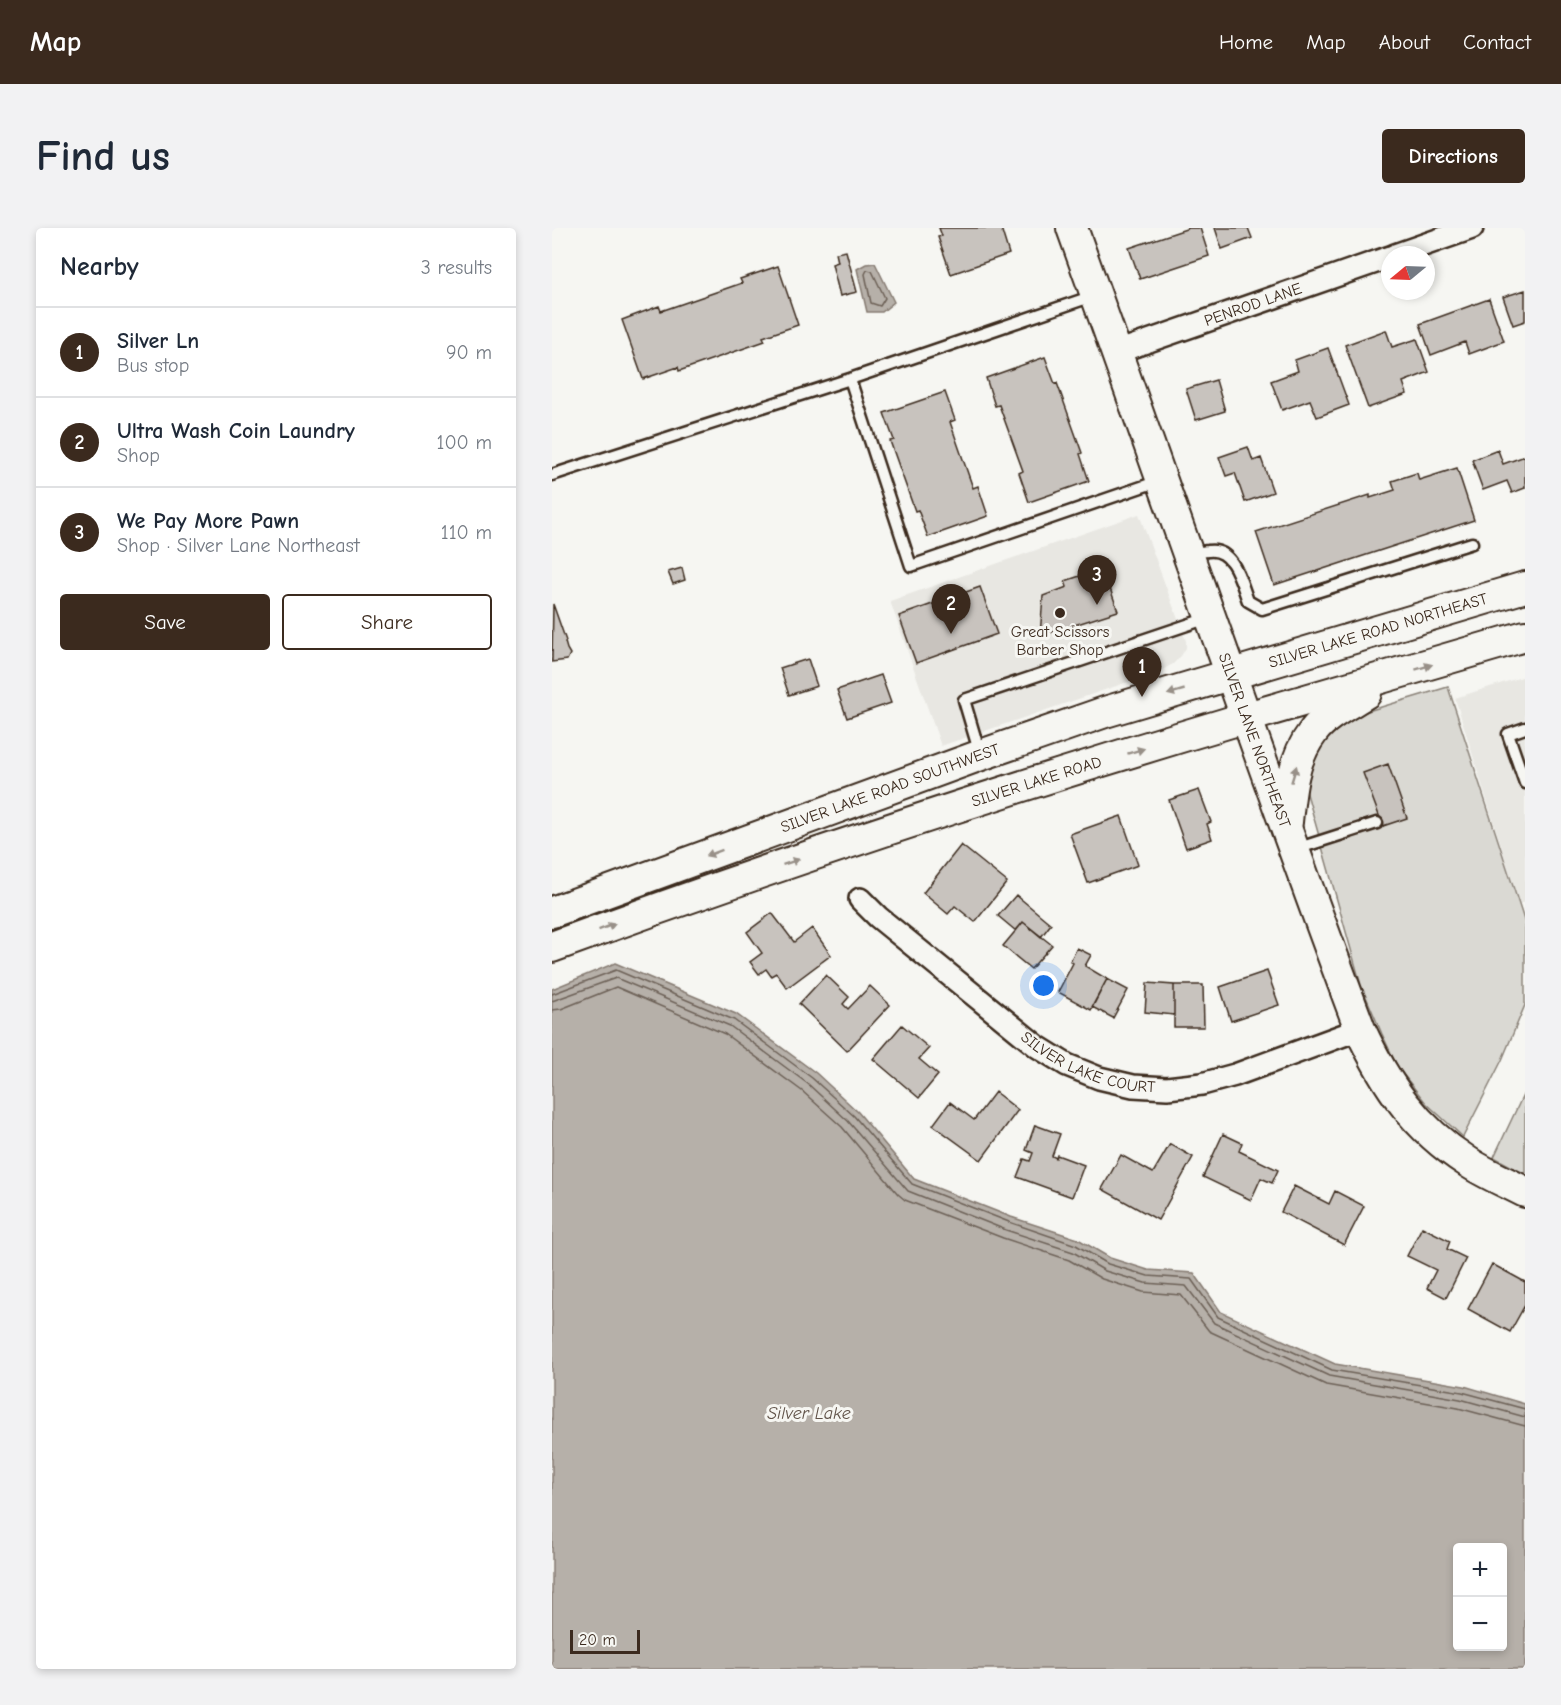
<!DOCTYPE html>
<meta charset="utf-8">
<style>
body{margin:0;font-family:"Comic Neue",sans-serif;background:#f2f2f3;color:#1f2937}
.controls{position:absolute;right:18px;bottom:18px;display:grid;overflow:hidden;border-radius:6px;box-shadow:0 3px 9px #0003}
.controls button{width:54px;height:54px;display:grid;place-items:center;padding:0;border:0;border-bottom:2px solid #e0e1e3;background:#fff;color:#1f2937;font:30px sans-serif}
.compass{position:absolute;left:829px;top:18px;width:54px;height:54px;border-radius:50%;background:#fff;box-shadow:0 3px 9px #0003;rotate:251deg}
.scale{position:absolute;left:18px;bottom:15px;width:70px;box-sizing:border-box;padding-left:6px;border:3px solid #3b2a1e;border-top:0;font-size:16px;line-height:21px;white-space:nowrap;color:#3b2a1e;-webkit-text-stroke:4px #f6f6f2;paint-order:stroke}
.you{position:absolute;left:492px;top:758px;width:21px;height:21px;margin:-15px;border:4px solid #fff;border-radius:50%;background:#1a73e8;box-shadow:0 0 0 9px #1a73e833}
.badge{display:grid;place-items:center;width:39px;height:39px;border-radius:50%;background:#3b2a1e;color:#fff;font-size:20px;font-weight:700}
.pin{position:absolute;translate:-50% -50px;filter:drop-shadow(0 2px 3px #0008)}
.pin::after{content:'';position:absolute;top:32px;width:21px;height:18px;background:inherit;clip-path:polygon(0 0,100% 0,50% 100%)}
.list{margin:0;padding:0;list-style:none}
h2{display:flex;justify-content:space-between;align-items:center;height:78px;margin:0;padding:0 24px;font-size:26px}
h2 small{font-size:20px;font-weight:400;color:#747a83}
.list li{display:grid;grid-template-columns:39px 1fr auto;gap:18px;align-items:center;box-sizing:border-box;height:90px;padding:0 24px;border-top:2px solid #e0e1e3}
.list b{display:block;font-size:22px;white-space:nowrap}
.list p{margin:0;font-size:20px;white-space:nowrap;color:#747a83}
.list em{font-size:20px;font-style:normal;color:#747a83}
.actions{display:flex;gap:12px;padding:18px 24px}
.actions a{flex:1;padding:14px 0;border:2px solid #3b2a1e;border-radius:6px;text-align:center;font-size:21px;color:#3b2a1e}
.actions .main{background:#3b2a1e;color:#fff}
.map{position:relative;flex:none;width:973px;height:1441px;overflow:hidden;border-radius:6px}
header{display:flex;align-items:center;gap:36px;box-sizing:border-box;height:84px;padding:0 30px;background:#3b2a1e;color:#fff}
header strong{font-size:28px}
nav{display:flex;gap:33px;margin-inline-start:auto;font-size:21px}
.intro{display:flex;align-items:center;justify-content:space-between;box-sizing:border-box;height:144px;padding:0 36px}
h1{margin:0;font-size:42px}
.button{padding:15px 27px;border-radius:6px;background:#3b2a1e;color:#fff;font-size:21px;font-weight:700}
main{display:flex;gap:36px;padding:0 36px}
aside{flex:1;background:#fff;border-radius:6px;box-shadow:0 3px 9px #0003}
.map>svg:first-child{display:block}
.built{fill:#e8e7e2}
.green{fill:#dad9d3;stroke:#8a8278;stroke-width:1.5}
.water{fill:#b6b0a9;stroke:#857a71;stroke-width:1.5;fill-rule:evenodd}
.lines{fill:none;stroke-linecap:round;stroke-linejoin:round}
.shore{stroke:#6c6056;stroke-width:1.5}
.building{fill:#c8c3be;stroke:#3b2a1e;stroke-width:1.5}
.lane-casing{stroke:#3b2a1e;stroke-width:15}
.street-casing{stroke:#3b2a1e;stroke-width:26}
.secondary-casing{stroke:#3b2a1e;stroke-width:34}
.lane{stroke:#f6f6f2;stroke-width:10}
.street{stroke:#f6f6f2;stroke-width:21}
.secondary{stroke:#f6f6f2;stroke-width:30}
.oneway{fill:#989088}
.poi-dot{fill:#3b2a1e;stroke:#f6f6f2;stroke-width:2}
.labels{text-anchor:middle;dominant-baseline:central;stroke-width:6;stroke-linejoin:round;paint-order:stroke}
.street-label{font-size:16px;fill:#3b2a1e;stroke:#f6f6f2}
.poi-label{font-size:16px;fill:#3b2a1e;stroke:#f6f6f2}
.water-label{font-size:18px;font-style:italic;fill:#605248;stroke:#f6f6f2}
</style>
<header>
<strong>Map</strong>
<nav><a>Home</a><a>Map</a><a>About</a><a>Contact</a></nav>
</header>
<div class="intro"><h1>Find us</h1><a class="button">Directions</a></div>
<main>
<aside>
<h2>Nearby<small>3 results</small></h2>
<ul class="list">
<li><span class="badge">1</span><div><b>Silver Ln</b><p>Bus stop</p></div><em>90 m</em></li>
<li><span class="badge">2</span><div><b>Ultra Wash Coin Laundry</b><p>Shop</p></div><em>100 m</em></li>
<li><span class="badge">3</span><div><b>We Pay More Pawn</b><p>Shop · Silver Lane Northeast</p></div><em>110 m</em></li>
</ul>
<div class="actions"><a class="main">Save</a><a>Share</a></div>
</aside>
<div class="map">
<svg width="973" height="1441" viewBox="0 0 973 1441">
<rect width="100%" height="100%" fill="#f6f6f2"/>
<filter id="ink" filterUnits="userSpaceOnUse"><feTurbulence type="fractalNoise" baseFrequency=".0167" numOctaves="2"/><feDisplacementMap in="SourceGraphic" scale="12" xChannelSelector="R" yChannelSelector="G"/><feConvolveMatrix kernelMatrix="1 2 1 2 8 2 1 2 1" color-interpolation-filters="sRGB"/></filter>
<g filter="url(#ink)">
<path class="built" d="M587 286 634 413V420L629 428 621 436 608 443 389 518 338 373Z
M973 448V674L967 676 903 470Z"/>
<path class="green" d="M896 459 973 695V777L950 832 911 909 874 875 846 840 830 806 809 757 752 555 765 513 806 486Z
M973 863V946L942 929Z"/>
<path class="water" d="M323 35 342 74 330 84H315L305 41 314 36Z
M63 735 184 786 264 845 306 884 362 951 459 989 526 1011 558 1030 596 1042 642 1045 669 1084 783 1136 912 1158 973 1176V1441H0V761ZM906 1320H951V1418H906Z"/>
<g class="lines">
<path class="shore" d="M315 42 320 43 333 70 328 78 319 75 313 46Z
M0 766 64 742 182 792 260 850 302 888 360 956 457 994 524 1017 556 1036 596 1048 639 1051 666 1089 780 1142 910 1164 973 1181
M0 773 64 750 178 798 256 856 296 893 356 963 454 1002 521 1024 553 1043 593 1055 634 1058 662 1095 777 1148 908 1171 973 1189
M0 782 9 781 64 759 173 806 250 863 290 899 346 966 353 972 451 1010 517 1032 550 1051 591 1064 629 1067 657 1103 774 1157 906 1180 973 1198"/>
</g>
<path class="building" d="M387 0H449L457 26 399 46 386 9 390 8Z
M637 0H648L657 28 588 51 577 20Z
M663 0H696L700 10 670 21Z
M294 23 305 64 288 68 280 36 286 34 284 25Z
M226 38 246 97 211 109 213 113 127 143 126 139 91 151 70 92 107 78 109 83 190 55 188 51Z
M973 62V93L961 97 951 69Z
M937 71 952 113 917 126 913 114 879 127 868 96Z
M834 102 840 119 865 111 877 144 851 154 855 166 816 180 793 117Z
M776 120 797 177 765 189 758 172 730 182 719 153 746 143 743 132Z
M493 129 503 156 505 155 530 225 528 226 537 253 477 274 467 245 471 243 447 177 443 178 434 150Z
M664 152 673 183 644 192 634 161Z
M393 164 403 192 398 194 421 260 426 258 436 288 376 309 366 282 363 283 338 213 342 212 332 185Z
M696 219 701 233 709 230 721 264 693 274 683 245 674 248 667 229Z
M946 222 951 236 973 228V260L960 265 955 253 931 262 920 232Z
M905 240 922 292 722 357 704 304 818 267V270L843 262 840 253 865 245 867 252Z
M130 340 133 352 121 356 116 344Z
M531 347 535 358 555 352 566 383 488 408 491 368 515 359 513 353Z
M428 359 445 406 364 435 347 388Z
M1 376 14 413 13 414 15 421 18 426 15 432 0 434Z
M256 431 265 458 237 467 228 440Z
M329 447 339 475 295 490 285 462Z
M836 536 855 590 831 598 811 545Z
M647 562 659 594 655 596 660 611 634 620 617 572Z
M569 588 586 637 536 655 518 606Z
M409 617 455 654 423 694 403 678 396 686 371 665Z
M464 667 499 696 489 709 471 694 464 703 446 688Z
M220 685 242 714 260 700 279 727 235 760 224 745 219 748 214 741 207 746 198 734 210 725 195 704Z
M471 694 500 717 479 741 451 718Z
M525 720 539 727 533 738 555 751 539 782 506 764 521 735 518 733Z
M715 743 727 777 679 793 668 759Z
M274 747 297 769 291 776 296 781 318 758 338 777 295 823 247 776Z
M555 751 576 762 561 790 540 779Z
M595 755 622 757V787L593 784Z
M622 757H651L652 799H622Z
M350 797 377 820 367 831 386 847 367 870 321 831Z
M443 864 466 882 429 932 381 897 398 874 422 892Z
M483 897 508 906 500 928 504 930 505 927 532 937 520 969 465 949 472 931 478 933 481 925 474 922Z
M671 906 690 915 687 923 726 942 720 955 709 950 699 972 651 949Z
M618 916 641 929 606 992 550 961 569 927 601 945Z
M742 958 777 976 783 963 812 978 792 1017 729 984Z
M870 999 898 1013 895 1021 914 1030 894 1070 875 1060 884 1042 855 1028Z
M940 1036 973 1054V1077L958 1104 916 1081Z"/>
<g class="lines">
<g class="lane-casing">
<path id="lane" d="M298 151 359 338 607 253
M0 247 298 151 544 67
M637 328C643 326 650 323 656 323 682 319 689 355 696 373L710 381 920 315
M973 500 956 506 973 555
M428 526 412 472 656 390
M744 621 825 595"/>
</g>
<g class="street-casing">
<g id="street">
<path d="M843 27 920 0"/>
<path id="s1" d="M565 124 838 29"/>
<path id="s2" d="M308 671 326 689 486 819 515 837 547 850 581 858 615 860 650 856 683 847 808 801"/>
</g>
</g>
<g class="secondary-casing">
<g id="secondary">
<path id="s3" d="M520 0C616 267 708 535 808 801 834 857 863 900 916 934 934 946 954 954 973 964"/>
<path d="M735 594C738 563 741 530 761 504 773 487 797 476 814 465"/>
<path id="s4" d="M0 684 429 527 553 484 973 359"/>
<path id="s5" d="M0 719C228 635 459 559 692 490 785 462 880 436 973 408"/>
</g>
</g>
<use href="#lane" class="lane"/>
<use href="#street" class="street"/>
<use href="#secondary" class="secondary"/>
</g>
<defs><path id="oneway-solid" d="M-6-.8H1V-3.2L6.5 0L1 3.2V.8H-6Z" transform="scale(1.5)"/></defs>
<g class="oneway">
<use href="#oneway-solid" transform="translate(872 439) rotate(-17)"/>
<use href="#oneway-solid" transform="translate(624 464) rotate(164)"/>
<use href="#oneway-solid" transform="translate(584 523) rotate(-17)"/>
<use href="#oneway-solid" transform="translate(742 546) rotate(-73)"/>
<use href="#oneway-solid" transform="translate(162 625) rotate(160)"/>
<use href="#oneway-solid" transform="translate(239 634) rotate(-19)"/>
<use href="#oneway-solid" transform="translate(55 699) rotate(-20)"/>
</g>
</g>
<circle class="poi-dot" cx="508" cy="385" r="6"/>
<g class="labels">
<g class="street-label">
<text stroke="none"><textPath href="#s1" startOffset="144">PENROD LANE</textPath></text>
<text stroke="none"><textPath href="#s4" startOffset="873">SILVER LAKE ROAD NORTHEAST</textPath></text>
<text stroke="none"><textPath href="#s3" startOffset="544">SILVER LANE NORTHEAST</textPath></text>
<text stroke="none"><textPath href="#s5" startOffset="512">SILVER LAKE ROAD</textPath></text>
<text stroke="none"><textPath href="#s4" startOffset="360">SILVER LAKE ROAD SOUTHWEST</textPath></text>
<text stroke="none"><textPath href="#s2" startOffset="285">SILVER LAKE COURT</textPath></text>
</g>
<g class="poi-label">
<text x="508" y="404">Great Scissors<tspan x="508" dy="18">Barber Shop</tspan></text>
</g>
<g class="water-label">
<text x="257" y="1185">Silver Lake</text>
</g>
</g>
</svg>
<div class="controls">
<button>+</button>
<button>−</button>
</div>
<svg class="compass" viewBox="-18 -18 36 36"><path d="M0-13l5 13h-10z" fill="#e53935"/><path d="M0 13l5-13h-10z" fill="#747a83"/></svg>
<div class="scale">20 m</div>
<div class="you"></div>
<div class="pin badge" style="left:590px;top:469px">1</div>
<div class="pin badge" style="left:399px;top:406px">2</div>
<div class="pin badge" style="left:545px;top:377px">3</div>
</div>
</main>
